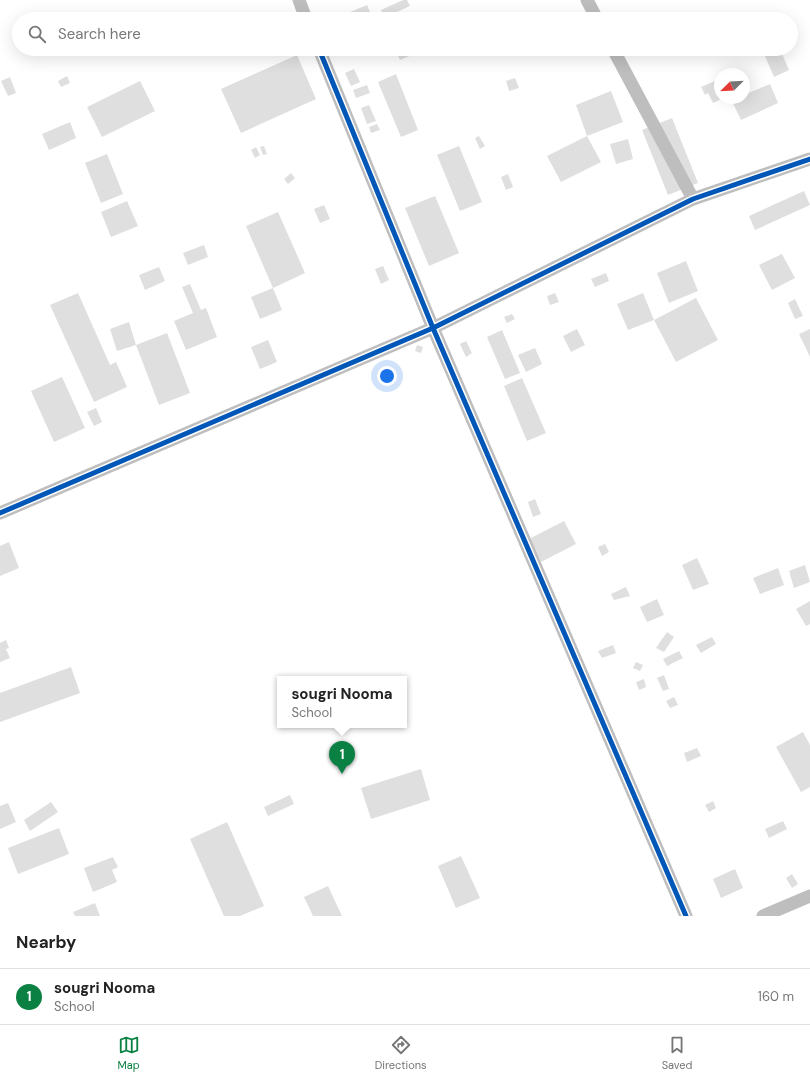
<!DOCTYPE html>
<style>
body{margin:0;font-family:"DM Sans",sans-serif;background:#f6f6f6;color:#222}
.compass{position:absolute;left:714px;top:68px;width:36px;height:36px;border-radius:50%;background:#fff;box-shadow:0 4px 16px #0002;rotate:246deg}
.you{position:absolute;left:387px;top:376px;width:14px;height:14px;margin:-10px;border:3px solid #fff;border-radius:50%;background:#1a73e8;box-shadow:0 0 0 6px #1a73e833}
.badge{display:grid;place-items:center;width:26px;height:26px;border-radius:50%;background:#0b8043;color:#fff;font-size:13px;font-weight:700}
.pin{position:absolute;translate:-50% -33px;filter:drop-shadow(0 1px 2px #0008)}
.pin::after{content:'';position:absolute;top:21px;width:14px;height:12px;background:inherit;clip-path:polygon(0 0,100% 0,50% 100%)}
.popup{position:absolute;left:277px;top:676px;width:130px;height:52px;box-sizing:border-box;display:grid;place-content:center;border-radius:0px;background:#fff;filter:drop-shadow(0 1px 3px #0005);font-size:13px;white-space:nowrap;color:#767676}
.popup b{font-size:15px;color:#222}
.popup::after{content:'';position:absolute;left:50%;top:100%;margin-left:-8px;border:8px solid transparent;border-top-color:#fff}
.list{margin:0;padding:0;list-style:none}
h2{display:flex;justify-content:space-between;align-items:center;height:52px;margin:0;padding:0 16px;font-size:17px}
h2 small{font-size:13px;font-weight:400;color:#767676}
.list li{display:grid;grid-template-columns:26px 1fr auto;gap:12px;align-items:center;box-sizing:border-box;height:56px;padding:0 16px;border-top:1px solid #e0e0e0}
.list b{display:block;font-size:15px;white-space:nowrap}
.list p{margin:0;font-size:13px;white-space:nowrap;color:#767676}
.list em{font-size:13px;font-style:normal;color:#767676}
.icon{flex:none;width:22px;height:22px;fill:none;stroke:currentColor;stroke-width:2;stroke-linecap:round;stroke-linejoin:round}
.map{position:relative;flex:none;width:810px;height:916px;overflow:hidden}
.search{position:absolute;background:#fff;box-shadow:0 4px 16px #0002;left:12px;right:12px;top:12px;height:44px;display:flex;align-items:center;gap:10px;box-sizing:border-box;padding:0 14px;border-radius:22px;color:#767676;font-size:15px}
.sheet{height:108px;background:#fff}
nav{display:flex;justify-content:space-around;align-items:center;box-sizing:border-box;height:56px;border-top:1px solid #e0e0e0;background:#fff;font-size:11px;color:#767676}
nav a{display:grid;justify-items:center;gap:2px}
nav .on{color:#0b8043}
.map>svg:first-child{display:block}
.building{fill:#dfdfdf}
.lines{fill:none;stroke-linecap:round;stroke-linejoin:round}
.street{stroke:#bebebe;stroke-width:13}
.cycleway-casing{stroke:#fff;stroke-width:8}
.cycleway{stroke:#0057b8;stroke-width:5}
</style>
<div class="map">
<svg width="810" height="916" viewBox="0 0 810 916">
<rect width="100%" height="100%" fill="#fff"/>
<path class="building" d="M403 0H407L410 6 384 18 381 10Z
M367 5 373 19H333Z
M395 49H426L400 60Z
M762 49H780L789 70 774 77Z
M297 55 316 99 241 133 221 89Z
M354 69 360 82 351 86 345 73Z
M396 74 418 130 401 137 378 82Z
M67 76 70 83 61 87 58 81Z
M10 77 16 93 8 96 1 81Z
M515 78 519 88 509 91 506 81Z
M717 80 720 86V98H724L713 103 708 93 705 95 701 87Z
M140 81 155 111 102 137 87 107Z
M770 84 778 103 741 120 732 101 744 98V95Z
M367 85 370 93 356 98 353 90Z
M611 91 623 122 587 136 601 162 561 182 547 156 587 136 576 105Z
M369 105 376 121 367 124 361 108Z
M672 118 698 183 668 195 642 130Z
M70 122 76 138 49 150 42 134Z
M377 124 380 130 371 133 369 127Z
M479 136 485 146 480 149 475 138Z
M628 139 633 159 616 164 610 144Z
M264 146 267 154 263 155 260 147Z
M459 146 482 202 460 211 437 155Z
M256 147 260 155 255 158 251 150Z
M107 154 123 194 101 203 85 163Z
M291 173 295 178 288 184 284 179Z
M508 174 513 187 506 190 501 177Z
M804 191 810 205 755 230 749 216Z
M435 196 459 253 429 266 405 208Z
M127 201 138 226 111 237 101 212Z
M324 205 330 219 320 223 314 209Z
M278 212 305 273 273 288 246 226Z
M204 245 208 257 188 265 183 253Z
M782 254 795 278 772 290 759 265Z
M686 261 698 291 669 303 657 273Z
M383 266 389 280 381 284 375 269Z
M159 267 165 281 145 290 139 275Z
M606 273 609 281 595 287 591 279Z
M190 284 201 310 206 308 217 337 186 350 174 321 193 313 182 287Z
M273 288 282 310 260 319 251 297Z
M78 293 110 365 116 362 127 387 94 402 50 305Z
M555 293 559 302 550 305 547 296Z
M643 293 654 320 628 330 617 304Z
M696 298 718 340 676 362 654 320Z
M795 299 803 316 795 319 788 303Z
M512 314 515 319 507 323 504 317Z
M129 322 136 345 117 351 110 329Z
M577 329 585 345 571 352 563 336Z
M810 329V357L799 334Z
M502 330 520 373 505 379 487 337Z
M167 333 190 393 159 405 136 345Z
M268 340 277 362 260 369 251 347Z
M466 341 472 353 466 357 460 344Z
M417 345 423 347 421 353 415 351Z
M535 348 542 364 526 372 518 355Z
M62 377 85 428 54 442 31 391Z
M522 378 546 433 527 441 504 386Z
M96 408 102 422 94 426 87 412Z
M535 499 541 514 533 517 528 502Z
M564 521 576 544 541 562 529 539Z
M9 542 19 568 0 576V546Z
M605 544 609 552 602 556 598 547Z
M697 558 709 584 693 590 682 565Z
M805 565 810 582 794 588 789 571Z
M778 568 784 585 760 594 753 578Z
M626 587 630 596 614 600 611 594Z
M657 599 664 615 647 622 640 607Z
M810 601V624L806 626 796 609Z
M667 632 674 637 664 652 656 648Z
M712 637 716 644 701 653 696 645Z
M6 640 9 648 6 649 10 658 0 662V643Z
M613 645 616 653 602 658 598 651Z
M679 651 683 658 667 666 663 659Z
M636 662 643 665 640 671 633 668Z
M71 667 80 693 0 722V693Z
M664 675 669 689 663 691 657 678Z
M644 679 646 687 639 690 636 682Z
M674 697 678 705 670 708 666 701Z
M803 732 810 745V787L801 792 776 747Z
M697 748 701 756 687 762 684 753Z
M421 769 430 800 371 819 361 788Z
M290 795 294 804 268 816 264 807Z
M713 801 716 808 709 812 705 805Z
M51 802 58 812 30 831 24 820Z
M8 803 16 822 0 829V806Z
M783 821 787 829 769 838 765 829Z
M227 822 264 906 240 916H224L190 839Z
M59 828 69 854 18 874 8 848Z
M461 856 480 898 456 908 438 866Z
M113 857 118 867 112 870 117 882 93 892 84 868Z
M735 869 743 888 721 898 713 879Z
M792 874 798 884 792 888 786 878Z
M328 886 342 916H313L304 897Z
M95 903 100 916H75L73 912Z"/>
<g class="lines">
<path class="street" d="M299 0 306 19
M587 0 597 19
M319 49 433 328 686 916
M613 49 693 199
M0 513 433 328 693 199 810 159
M763 916 810 896"/>
<g class="cycleway-casing">
<path id="cycleway" d="M319 49 433 328 686 916
M0 513 433 328 693 199 810 159"/>
</g>
<use href="#cycleway" class="cycleway"/>
</g>
</svg>
<svg class="compass" viewBox="-18 -18 36 36"><path d="M0-13l5 13h-10z" fill="#e53935"/><path d="M0 13l5-13h-10z" fill="#767676"/></svg>
<div class="you"></div>
<div class="pin badge" style="left:342px;top:774px">1</div>
<div class="popup"><b>sougri Nooma</b>School</div>
<div class="search"><svg class="icon" aria-label="search" viewBox="0 0 24 24"><circle cx="10" cy="10" r="6"/><path d="M15 15l6 6"/></svg>Search here</div>
</div>
<section class="sheet">
<h2>Nearby<small></small></h2>
<ul class="list">
<li><span class="badge">1</span><div><b>sougri Nooma</b><p>School</p></div><em>160 m</em></li>
</ul>
</section>
<nav>
<a class="on"><svg class="icon" aria-label="map" viewBox="0 0 24 24"><path d="M3 6l6-2 6 2 6-2v14l-6 2-6-2-6 2zM9 4v14M15 6v14"/></svg>Map</a>
<a><svg class="icon" aria-label="directions" viewBox="0 0 24 24"><path d="M12 3l9 9-9 9-9-9zM9 14v-3h6M13 9l2 2-2 2"/></svg>Directions</a>
<a><svg class="icon" aria-label="saved" viewBox="0 0 24 24"><path d="M7 4h10v16l-5-4-5 4z"/></svg>Saved</a>
</nav>
